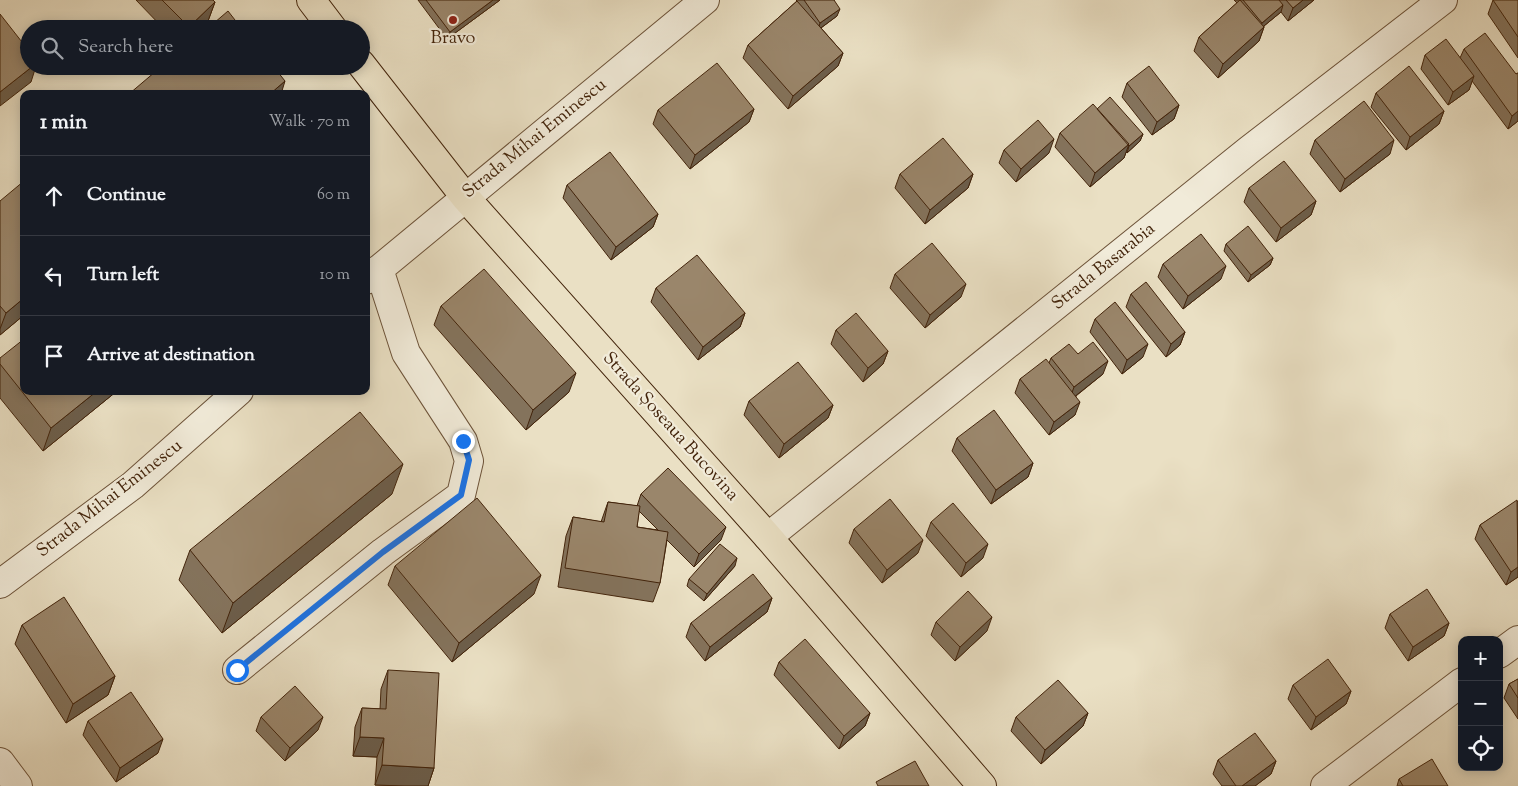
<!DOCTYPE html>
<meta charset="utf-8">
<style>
body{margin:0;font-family:"Sorts Mill Goudy",serif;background:#20242c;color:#f1f3f6}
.controls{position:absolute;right:15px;bottom:15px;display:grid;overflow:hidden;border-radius:10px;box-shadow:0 2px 12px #0003}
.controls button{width:45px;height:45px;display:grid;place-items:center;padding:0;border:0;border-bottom:1px solid #363941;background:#171b24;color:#f1f3f6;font:25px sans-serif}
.stop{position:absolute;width:15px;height:15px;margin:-11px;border:4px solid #1a73e8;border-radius:50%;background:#fff}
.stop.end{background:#1a73e8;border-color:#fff;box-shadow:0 1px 5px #0008}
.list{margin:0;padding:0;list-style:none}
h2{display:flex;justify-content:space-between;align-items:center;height:65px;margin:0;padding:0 20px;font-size:21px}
h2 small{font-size:16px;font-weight:400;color:#9ea1a6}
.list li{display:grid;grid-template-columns:32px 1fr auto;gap:15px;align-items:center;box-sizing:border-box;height:80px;padding:0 20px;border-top:1px solid #363941}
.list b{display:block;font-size:19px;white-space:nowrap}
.list em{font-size:16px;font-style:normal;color:#9ea1a6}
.icon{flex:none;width:28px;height:28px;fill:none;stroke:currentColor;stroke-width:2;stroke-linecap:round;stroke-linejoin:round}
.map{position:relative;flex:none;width:1518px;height:786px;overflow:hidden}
.search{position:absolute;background:#171b24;box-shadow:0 2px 12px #0003;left:20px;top:20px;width:350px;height:55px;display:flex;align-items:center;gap:12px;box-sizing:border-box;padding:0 18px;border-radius:28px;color:#9ea1a6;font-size:19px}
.panel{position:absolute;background:#171b24;box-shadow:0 2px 12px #0003;left:20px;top:90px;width:350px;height:305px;border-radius:10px}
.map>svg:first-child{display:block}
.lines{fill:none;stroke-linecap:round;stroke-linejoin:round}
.minor-casing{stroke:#6d5339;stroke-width:30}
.major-casing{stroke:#43240b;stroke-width:30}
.minor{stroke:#f1ebd9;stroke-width:28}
.major{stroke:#eae0c4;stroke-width:28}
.wall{fill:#84735c;stroke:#43240b;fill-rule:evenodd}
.shaded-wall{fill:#6c5e4b;stroke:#43240b}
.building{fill:#9a866b;stroke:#43240b}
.route{stroke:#1a73e8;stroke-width:6}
.poi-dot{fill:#8f2418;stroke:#f1ebd9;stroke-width:2}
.labels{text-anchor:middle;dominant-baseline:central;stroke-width:4.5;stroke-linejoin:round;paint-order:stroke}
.poi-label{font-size:18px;fill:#43240b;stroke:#f1ebd9}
.street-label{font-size:18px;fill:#43240b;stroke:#f1ebd9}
</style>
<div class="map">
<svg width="1518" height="786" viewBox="0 0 1518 786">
<rect width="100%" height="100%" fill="#eae0c4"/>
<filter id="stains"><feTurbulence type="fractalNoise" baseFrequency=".004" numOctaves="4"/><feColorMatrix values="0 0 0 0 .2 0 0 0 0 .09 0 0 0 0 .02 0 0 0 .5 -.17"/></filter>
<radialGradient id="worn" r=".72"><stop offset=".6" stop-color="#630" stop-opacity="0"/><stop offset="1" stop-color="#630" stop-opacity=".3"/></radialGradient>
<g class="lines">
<g class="minor-casing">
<path id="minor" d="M366 280 705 0
M768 537 1249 150 1443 0
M0 584 133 485 239 391
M1499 654 1518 640
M237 670 383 552 461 495 469 461 463 441 406 353 379 269
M0 762 18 786
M1325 786 1462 682"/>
</g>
<g class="major-casing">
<path id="major" d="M311 0 333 29
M361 64 465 197 768 537 982 786"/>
</g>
<use href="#minor" class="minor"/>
<use href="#major" class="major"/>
</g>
<path class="wall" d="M136 0H213L215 2 208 21 200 29H164Z
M418 0H500L447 39Z
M796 0H834L837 16 821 28 843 53 838 66 788 109 743 58 748 45 797 1Z
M1234 0H1314L1288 21 1281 12 1264 26V27L1259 41 1218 78 1194 51 1199 37 1237 3Z
M1493 0H1518V58L1488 14Z
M1464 49 1516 74 1518 73V121L1508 129 1472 81 1469 90 1448 105 1421 69 1425 55 1460 58Z
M1127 83 1179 105 1174 119 1152 135 1122 97Z
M1376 93 1444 111 1439 124 1406 150 1371 107Z
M754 109 749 122 690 169 653 124 658 110Z
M1097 109 1143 134 1140 141 1127 153 1126 152 1124 158 1090 187 1055 147 1060 133Z
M1315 140 1390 154 1340 192 1310 154Z
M1004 150 1049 153 1016 182 999 163Z
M900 174H973L968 188 925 224 895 188Z
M567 185 658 214 653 227 611 260 563 198Z
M1249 188 1316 201 1311 215 1276 242 1244 202Z
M0 201 24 315 0 335Z
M1226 244 1273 258 1270 265 1248 282 1224 251Z
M1163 264 1221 279 1183 309 1158 277Z
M895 274 961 297 925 328 890 288Z
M656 288 745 313 740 327 698 360 651 302Z
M1131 294 1185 332 1180 345 1166 357 1126 307Z
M441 306 569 392 526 430 434 325Z
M1095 319 1143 357 1122 374 1090 332Z
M836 330 888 351 883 364 863 382 831 344Z
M1078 354 1103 374 1076 396 1075 415 1049 435 1015 393 1020 379 1049 363 1051 358Z
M0 358 24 391H117L43 451 0 398Z
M749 401 833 405 828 418 779 458 744 415Z
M957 438 1033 463 1028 477 991 504 952 451Z
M392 494 222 633 179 580 190 550Z
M641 494 721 540 694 567 667 540 660 583 653 602 558 587 566 536 573 517 601 522 608 502 637 506ZM639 511 658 530 637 527Z
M1518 501V577L1506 585 1475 539 1480 525Z
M931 522 983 558 961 577 926 536Z
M854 529 918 553 882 583 849 543Z
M395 566 534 594 452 662 388 585Z
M735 566 704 601 687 586 689 579Z
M772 598 767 612 705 661 686 637 691 623Z
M1390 614 1449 623 1444 636 1408 661 1385 628Z
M936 622 987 631 955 661 931 635Z
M22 625 115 676 108 695 66 723 15 644Z
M779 662 870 713 865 726 839 749 774 675Z
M388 670 434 768 428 786H404L375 785 377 757 353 756 355 727 362 708 380 709 381 689Z
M1518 679V719L1504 698 1509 684Z
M1293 685 1351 691 1346 704 1311 730 1288 699Z
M1088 713 1083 726 1041 764 1011 731 1016 717Z
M261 717 318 730 285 761 256 731Z
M88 721 158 753 116 782 83 735Z
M1218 760 1276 761 1271 774 1255 786H1222L1213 774Z
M1399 779 1448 786H1397Z"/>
<path class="shaded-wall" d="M493 0H500L447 39 450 32Z
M1303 0H1314L1288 21 1293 8Z
M215 2 208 21 200 29H188L189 27Z
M1283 5 1281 12 1259 30 1262 23Z
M840 9 837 16 818 30 820 23Z
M1264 27 1259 41 1218 78 1223 64Z
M843 53 838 66 788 109 793 96Z
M33 66H36L31 82 0 106V92Z
M1474 76 1469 90 1448 105 1453 92Z
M285 81 281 94H270Z
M1179 105 1174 119 1152 135 1157 122Z
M754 109 749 122 690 169 695 155Z
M1444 111 1439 124 1406 150 1410 137Z
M1518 111V121L1508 129 1512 116Z
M1143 134 1140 141 1127 153 1129 146Z
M1054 139 1049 153 1016 182 1021 169Z
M1394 140 1390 154 1340 192 1345 179Z
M1129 144 1124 158 1090 187 1095 173Z
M973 174 968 188 925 224 930 210Z
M1316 201 1311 215 1276 242 1281 228Z
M658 214 653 227 611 260 616 247Z
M1273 258 1270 265 1248 282 1251 275Z
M1226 266 1221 279 1183 309 1188 296Z
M966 284 961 297 925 328 930 315Z
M24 298V315L0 335V329L6 313Z
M745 313 740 327 698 360 703 347Z
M1185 332 1180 345 1166 357 1171 344Z
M1148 344 1143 357 1122 374 1127 360Z
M888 351 883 364 863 382 868 368Z
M1108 361 1103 374 1069 401 1074 387Z
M576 373 569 392 526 430 533 410Z
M97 391H117L43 451 51 428Z
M1080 402 1075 415 1049 435 1054 422Z
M833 405 828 418 779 458 784 444Z
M1033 463 1028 477 991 504 996 490Z
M403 464 392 494 222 633 233 603Z
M726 527 721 540 694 567 699 554Z
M923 540 918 553 882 583 887 570Z
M988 544 983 558 961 577 966 563Z
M737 558 735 566 704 601 707 594Z
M1518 567V577L1506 585 1511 572Z
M541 575 534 594 452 662 459 643Z
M772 598 767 612 705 661 710 647Z
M992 617 987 631 955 661 960 647Z
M1449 623 1444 636 1408 661 1413 647Z
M115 676 108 695 66 723 73 704Z
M1351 691 1346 704 1311 730 1316 717Z
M870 713 865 726 839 749 844 736Z
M1088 713 1083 726 1041 764 1045 750Z
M323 717 318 730 285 761 290 748Z
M360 737 384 738 377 757 353 756Z
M163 739 158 753 116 782 120 768Z
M1276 761 1271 774 1255 786H1242Z
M382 765 434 768 428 786H404L375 785Z"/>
<path class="building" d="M162 0H213L215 2 189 27Z
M426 0H493L450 32Z
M804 0H834L840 9 820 23Z
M1240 0 1264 27 1223 64 1199 37Z
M1243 0H1279L1283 5 1262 23Z
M1286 0H1303L1293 8Z
M1493 0H1518V37Z
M797 1 843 53 793 96 748 45Z
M228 11 242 29H207Z
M0 14 29 51V66H33L0 92Z
M1485 33 1516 74 1518 73V111L1512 116 1464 49Z
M1446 39 1474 76 1453 92 1425 55Z
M717 63 754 109 695 155 658 110Z
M162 66H273L285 81 270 94H129Z
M1149 66 1179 105 1157 122 1127 83Z
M1409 66 1444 111 1410 137 1376 93Z
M1110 97 1143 134 1129 146 1097 109Z
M1364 101 1394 140 1345 179 1315 140Z
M1093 104 1129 144 1095 173 1060 133Z
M1038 120 1054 139 1021 169 1004 150Z
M943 138 973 174 930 210 900 174Z
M610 152 658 214 616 247 567 185Z
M1284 161 1316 201 1281 228 1249 188Z
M24 181V298L6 313 0 306V201Z
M1248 226 1273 258 1251 275 1226 244Z
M1201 234 1226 266 1188 296 1163 264Z
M932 243 966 284 930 315 895 274Z
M697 255 745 313 703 347 656 288Z
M484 269 576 373 533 410 441 306Z
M1146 282 1185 332 1171 344 1131 294Z
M1115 302 1148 344 1127 360 1095 319Z
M856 313 888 351 868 368 836 330Z
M24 339V391H97L51 428 0 364V358Z
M1093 342 1108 361 1074 387 1051 358 1069 344 1078 354Z
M1046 359 1080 402 1054 422 1020 379Z
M798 362 833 405 784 444 749 401Z
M994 410 1033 463 996 490 957 438Z
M360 412 403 464 233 603 190 550Z
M668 468 726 527 699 554 641 494Z
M477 498 541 575 459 643 395 566Z
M890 499 923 540 887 570 854 529Z
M1517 500 1518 567 1511 572 1480 525Z
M608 502 640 506 637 527 668 532 660 583 565 568 573 517 604 522Z
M953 503 988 544 966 563 931 522Z
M720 544 737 558 707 594 689 579Z
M753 574 772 598 710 647 691 623Z
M1427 589 1449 623 1413 647 1390 614Z
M968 591 992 617 960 647 936 622Z
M64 597 115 676 73 704 22 625Z
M805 639 870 713 844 736 779 662Z
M1328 659 1351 691 1316 717 1293 685Z
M388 670 439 673 434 768 382 765 384 738 360 737 362 708 386 709Z
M1518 679V698L1509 684Z
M1058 680 1088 713 1045 750 1016 717Z
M295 686 323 717 290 748 261 717Z
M131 692 163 739 120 768 88 721Z
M1255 733 1276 761 1242 786H1236L1218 760Z
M1432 759 1448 786H1403L1399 779Z
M915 761 929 786H878L876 782Z"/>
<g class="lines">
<path class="route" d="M237 670 383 552 461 495 469 460 463 441"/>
</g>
<circle class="poi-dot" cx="453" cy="20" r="5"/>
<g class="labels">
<g class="poi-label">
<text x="453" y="39">Bravo</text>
</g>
<g class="street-label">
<text transform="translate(535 139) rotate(-39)">Strada Mihai Eminescu</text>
<text transform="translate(1104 267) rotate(-39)">Strada Basarabia</text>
<text transform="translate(670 427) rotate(48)">Strada Șoseaua Bucovina</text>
<text transform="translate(110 499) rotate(-38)">Strada Mihai Eminescu</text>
</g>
</g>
<rect width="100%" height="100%" filter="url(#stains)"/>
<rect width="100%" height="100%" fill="url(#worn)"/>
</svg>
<div class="controls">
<button>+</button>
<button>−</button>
<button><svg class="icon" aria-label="locate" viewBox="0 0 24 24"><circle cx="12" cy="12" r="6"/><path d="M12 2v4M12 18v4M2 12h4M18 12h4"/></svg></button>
</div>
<div class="stop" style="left:237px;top:670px"></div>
<div class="stop end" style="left:463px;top:441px"></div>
<div class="search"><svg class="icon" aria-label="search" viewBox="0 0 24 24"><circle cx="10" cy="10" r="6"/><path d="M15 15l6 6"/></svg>Search here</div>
<section class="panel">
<h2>1 min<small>Walk · 70 m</small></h2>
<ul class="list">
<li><svg class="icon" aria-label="ahead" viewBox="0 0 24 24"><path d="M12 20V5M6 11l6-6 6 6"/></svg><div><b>Continue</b></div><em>60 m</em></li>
<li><svg class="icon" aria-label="left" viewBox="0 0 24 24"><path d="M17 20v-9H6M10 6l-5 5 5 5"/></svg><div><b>Turn left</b></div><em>10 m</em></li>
<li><svg class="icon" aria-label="arrive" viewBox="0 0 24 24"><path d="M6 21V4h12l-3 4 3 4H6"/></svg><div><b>Arrive at destination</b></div></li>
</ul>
</section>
</div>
